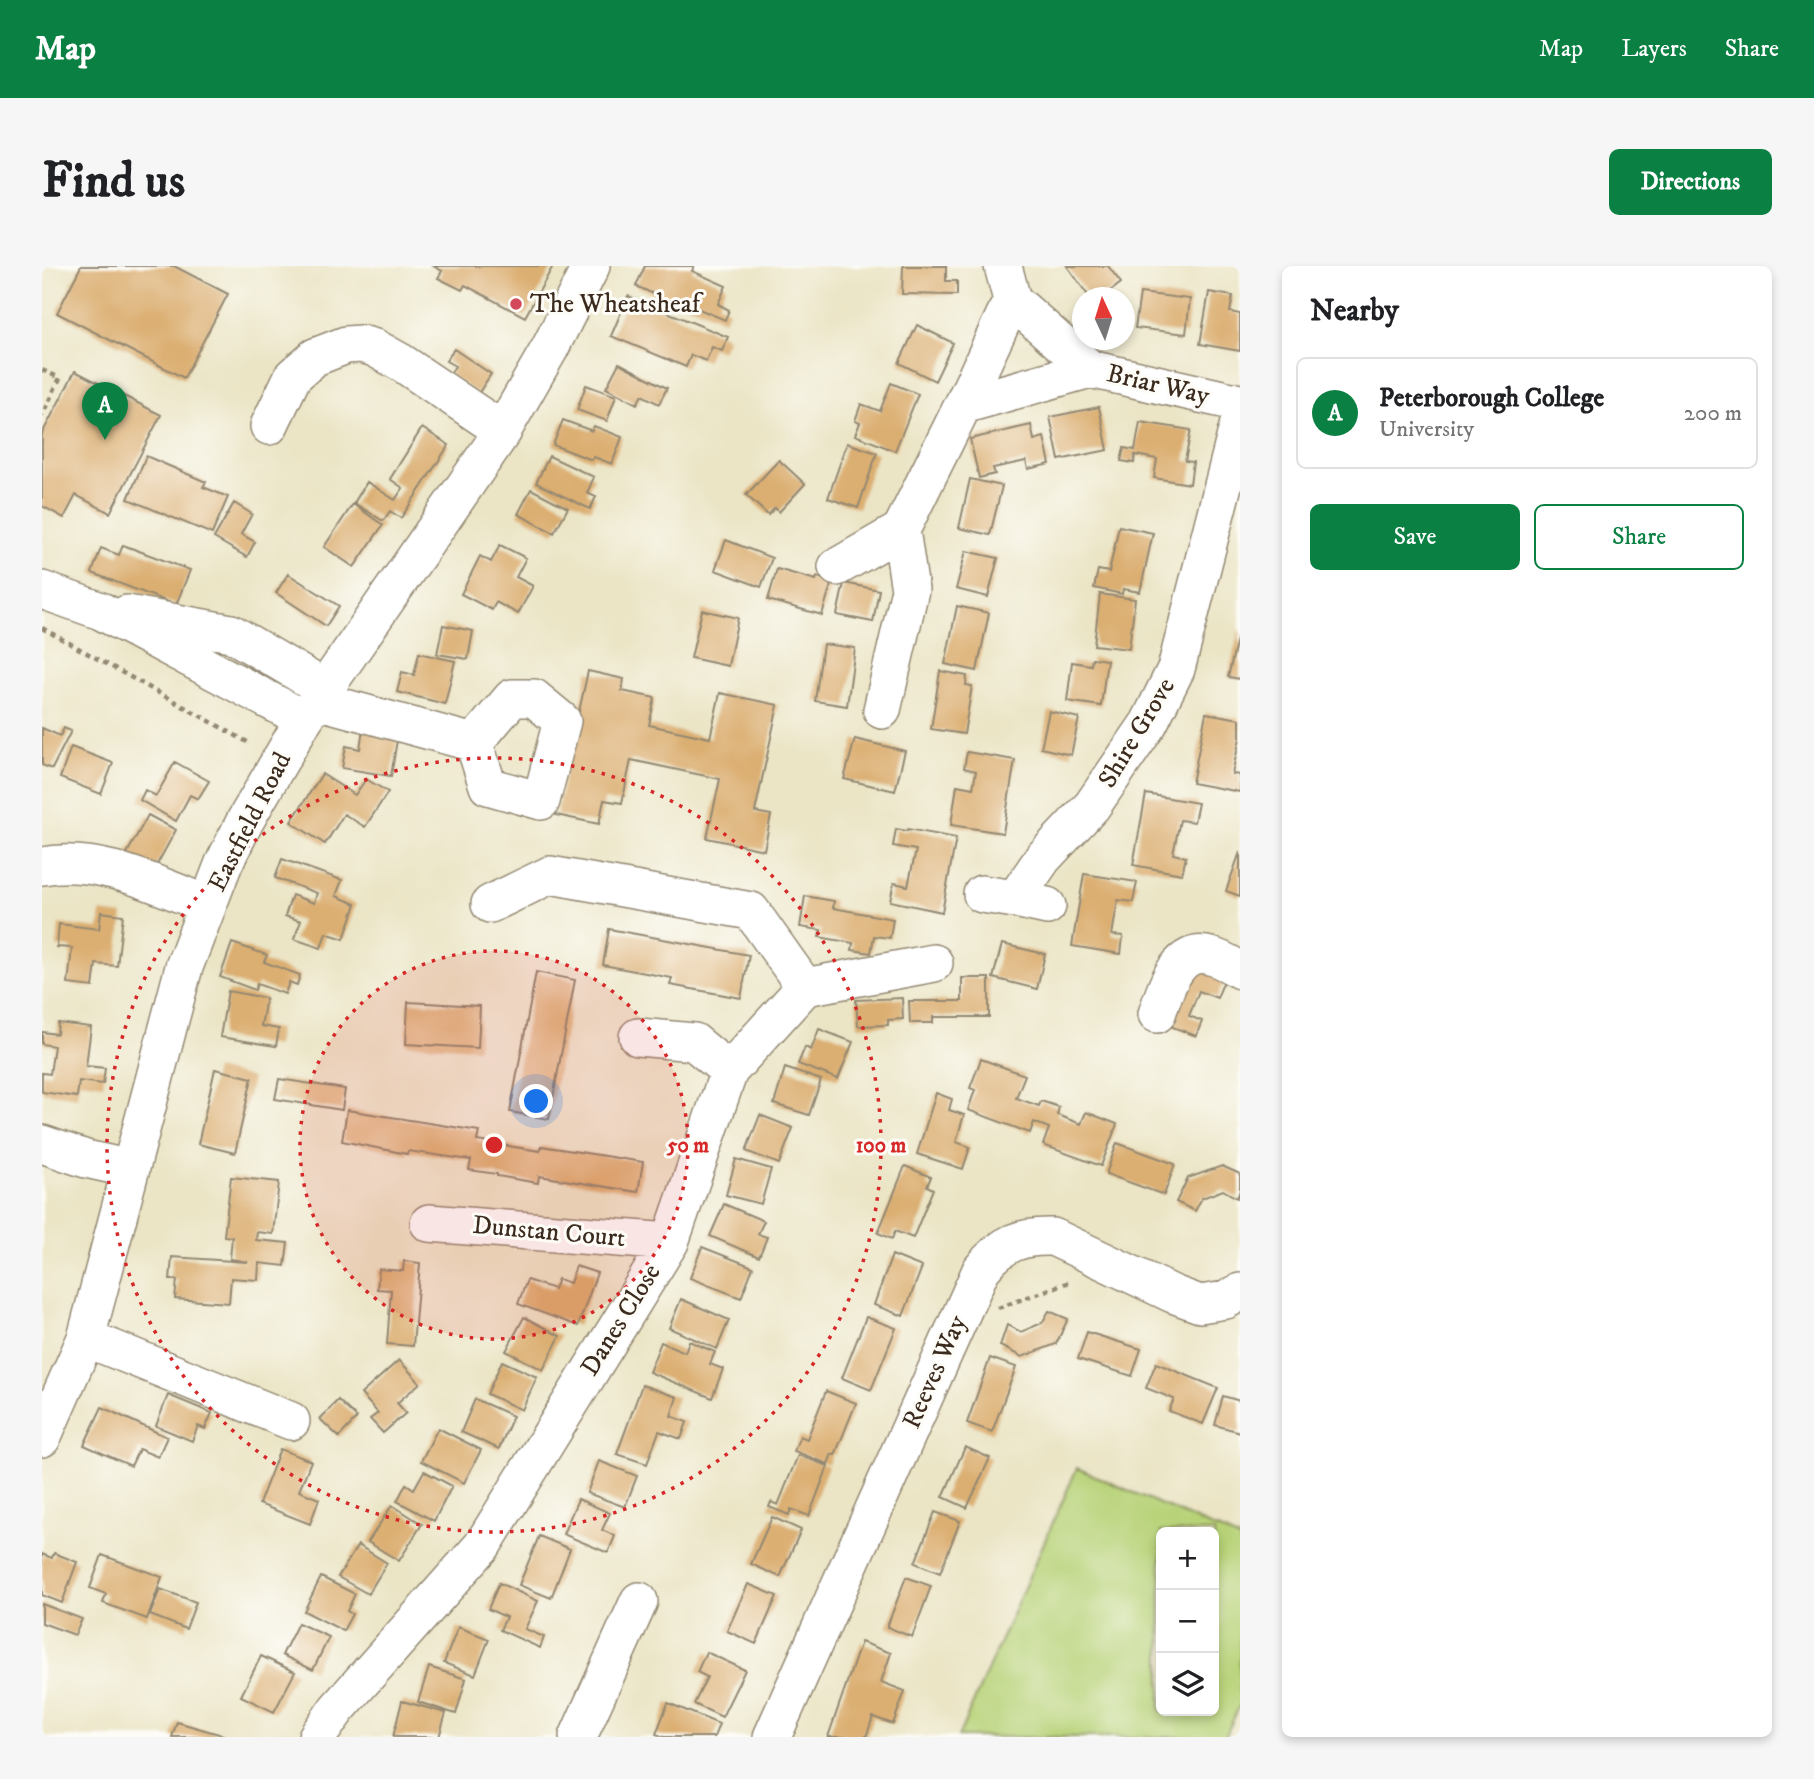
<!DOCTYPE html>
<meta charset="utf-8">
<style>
body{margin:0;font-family:"IM FELL DW Pica",serif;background:#f6f6f6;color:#202124}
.controls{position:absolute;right:21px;bottom:21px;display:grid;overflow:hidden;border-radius:10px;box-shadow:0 4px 10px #0003}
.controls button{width:63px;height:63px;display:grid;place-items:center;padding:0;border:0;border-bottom:2px solid #e0e0e0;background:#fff;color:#202124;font:35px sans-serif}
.compass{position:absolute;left:1030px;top:21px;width:63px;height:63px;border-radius:50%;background:#fff;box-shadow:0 4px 10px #0003;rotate:356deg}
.you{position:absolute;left:495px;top:836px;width:24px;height:24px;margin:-18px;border:5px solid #fff;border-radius:50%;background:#1a73e8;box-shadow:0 0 0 10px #1a73e833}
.badge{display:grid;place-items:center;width:46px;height:46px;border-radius:50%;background:#0b8043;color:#fff;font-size:23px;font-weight:700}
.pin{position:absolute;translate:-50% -58px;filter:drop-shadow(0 2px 4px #0008)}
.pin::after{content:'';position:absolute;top:37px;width:24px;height:21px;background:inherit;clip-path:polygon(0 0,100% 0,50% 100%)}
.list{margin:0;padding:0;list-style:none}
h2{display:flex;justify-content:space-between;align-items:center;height:91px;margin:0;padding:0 28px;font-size:30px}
h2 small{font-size:23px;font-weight:400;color:#757577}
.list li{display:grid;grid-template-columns:46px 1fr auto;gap:21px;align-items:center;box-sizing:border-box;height:112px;margin:0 14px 14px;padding:0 14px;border:2px solid #e0e0e0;border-radius:10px}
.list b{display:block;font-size:26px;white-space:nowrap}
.list p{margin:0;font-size:23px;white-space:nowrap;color:#757577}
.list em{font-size:23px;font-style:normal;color:#757577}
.actions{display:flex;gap:14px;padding:21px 28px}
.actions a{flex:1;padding:16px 0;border:2px solid #0b8043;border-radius:10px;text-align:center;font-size:24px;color:#0b8043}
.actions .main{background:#0b8043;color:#fff}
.icon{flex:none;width:38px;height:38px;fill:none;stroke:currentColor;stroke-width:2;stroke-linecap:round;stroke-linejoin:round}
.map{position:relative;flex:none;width:1198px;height:1471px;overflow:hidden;border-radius:10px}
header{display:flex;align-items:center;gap:42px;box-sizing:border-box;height:98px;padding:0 35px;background:#0b8043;color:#fff}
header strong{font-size:33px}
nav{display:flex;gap:38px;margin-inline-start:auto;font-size:24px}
.intro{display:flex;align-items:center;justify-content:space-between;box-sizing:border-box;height:168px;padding:0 42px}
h1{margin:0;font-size:49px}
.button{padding:18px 32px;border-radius:10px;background:#0b8043;color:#fff;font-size:24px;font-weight:700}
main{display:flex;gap:42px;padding:0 42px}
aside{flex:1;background:#fff;border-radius:10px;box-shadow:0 4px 10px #0003}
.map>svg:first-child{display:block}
.green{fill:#b7d277;stroke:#797e4a;stroke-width:2;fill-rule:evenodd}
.building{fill:#dbae71}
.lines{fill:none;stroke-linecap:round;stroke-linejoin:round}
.minor-casing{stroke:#938872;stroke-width:40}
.path{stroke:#938872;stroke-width:4.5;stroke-dasharray:5 5;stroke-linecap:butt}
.minor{stroke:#fff;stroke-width:37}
.ring{fill:none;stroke:#d62828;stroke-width:3.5;stroke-dasharray:3.5 7}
.poi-dot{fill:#d1495b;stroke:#fdfcf7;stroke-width:2.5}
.labels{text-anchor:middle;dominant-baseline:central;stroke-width:6;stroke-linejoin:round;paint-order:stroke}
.poi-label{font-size:26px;fill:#3b2a1e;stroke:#fdfcf7;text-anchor:start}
.street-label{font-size:26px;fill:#3b2a1e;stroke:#fdfcf7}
.centre{fill:#d62828;stroke:#fdfcf7;stroke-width:3.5}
.ring-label{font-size:21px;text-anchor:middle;font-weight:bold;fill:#d62828;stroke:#fdfcf7;stroke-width:6;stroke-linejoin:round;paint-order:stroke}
</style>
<header>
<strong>Map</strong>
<nav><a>Map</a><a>Layers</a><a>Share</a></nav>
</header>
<div class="intro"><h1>Find us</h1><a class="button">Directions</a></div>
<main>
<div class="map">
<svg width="1198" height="1471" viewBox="0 0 1198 1471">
<rect width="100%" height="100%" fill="#fdfcf7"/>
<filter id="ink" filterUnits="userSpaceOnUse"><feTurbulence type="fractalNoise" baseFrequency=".0143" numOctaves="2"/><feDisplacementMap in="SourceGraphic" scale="14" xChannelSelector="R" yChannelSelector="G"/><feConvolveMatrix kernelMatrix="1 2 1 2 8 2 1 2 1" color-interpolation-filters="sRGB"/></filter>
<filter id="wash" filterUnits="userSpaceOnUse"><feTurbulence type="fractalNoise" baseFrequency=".00686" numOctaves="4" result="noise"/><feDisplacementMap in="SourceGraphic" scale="28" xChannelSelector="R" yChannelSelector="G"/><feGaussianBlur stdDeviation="1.57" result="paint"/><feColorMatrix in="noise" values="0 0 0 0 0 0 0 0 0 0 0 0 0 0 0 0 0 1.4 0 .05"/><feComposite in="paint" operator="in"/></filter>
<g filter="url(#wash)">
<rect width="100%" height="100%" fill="#ebe5c6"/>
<path class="green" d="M1035 1202 1198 1273V1439L1183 1471H916ZM1172 1266V1445H1119V1266Z"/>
<g id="blocks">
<path class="building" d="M39 0H132L186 28 142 112 15 47Z
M391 0H511L483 51 423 19 420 24 396 12 400 5Z
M603 0H652L650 5 684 20 676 38 687 44 683 54 631 32 629 36 594 20Z
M861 0H904V15H915V29L860 28Z
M1025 0H1066L1079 17 1059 32H1048Z
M1167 26 1191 30 1188 46 1198 48V85L1158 78Z
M1098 27 1148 33 1144 68 1093 62Z
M586 30 686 71 680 85 670 81 664 95 649 89 644 101 569 70Z
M875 59 911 77 893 115 857 97Z
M412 83 449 108 436 128 408 108 413 100 404 95Z
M577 97 625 122 617 138 600 129 595 138 564 122Z
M33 105 119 149 68 247 34 229 22 252 0 240V168Z
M849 117 876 128 853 185 813 169 818 157 813 155 819 138 838 145Z
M544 119 574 130 565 155 535 144Z
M1057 141 1066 184 1017 194 1008 151Z
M521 154 550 165 552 160 580 171 570 198 552 191 550 194 511 179Z
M1098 156 1149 164 1143 195 1151 196 1148 218 1112 212 1115 193 1093 189 1092 197 1079 195 1082 182 1093 184Z
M989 159 992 174 1002 171 1008 198 986 203 984 195 951 202 953 208 937 212 928 173Z
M380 162 407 179 359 252 348 245 341 255 312 237 325 216 353 234 361 222 348 213Z
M805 177 835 187 816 242 786 232Z
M104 190 164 216 161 221 186 231 170 268 86 233Z
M507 190 552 211 545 227 554 231 548 243 494 217Z
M737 194 763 218 737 246 733 242 726 249 704 229Z
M928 213 960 220 948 269 917 262Z
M489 223 526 242 512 267 476 248Z
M192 237 210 248 199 268 213 276 205 291 172 272Z
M311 238 341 259 312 301 282 281Z
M1077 260 1111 267 1098 326 1081 323 1080 328 1052 322 1056 304 1067 306Z
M684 274 730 292 719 321 673 304Z
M81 279 148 304 134 339 50 307 59 282 77 289Z
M458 279 484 292 474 311 491 320 476 348 454 336 450 344 419 328 438 290 449 296Z
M924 285 956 292 946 331 914 323Z
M735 303 774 314 775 311 790 315 780 349 726 334Z
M246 308 297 340 284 360 234 327Z
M802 317 837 324 831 356 795 349Z
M1058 328 1093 333 1087 383 1052 379Z
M915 340 947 347 935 405 903 398Z
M660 344 696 352 686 400 649 392Z
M401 359 431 365 426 393 395 388Z
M1197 365H1198V413L1186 411Z
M781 378 813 382 805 440 773 435Z
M377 387 413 395 403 438 355 426 360 406 372 409Z
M1050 392 1065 394 1059 440 1025 435 1030 396 1049 399Z
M546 405 582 413 580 425 613 432 607 459 668 472 678 427 736 439 713 546 729 549 722 584 665 572 678 513 589 494 580 537 562 534 557 558 514 549Z
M898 405 925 410 924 419 930 420 922 468 889 463Z
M1007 445 1037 452 1029 489 999 482Z
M1164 447 1198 453V472L1190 508 1198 509V526L1150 517Z
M0 462 18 470 22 462 29 465 10 503 0 499Z
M321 462 356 468 349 510 300 502 304 480 318 483Z
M813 473 863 485 853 525 802 513Z
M29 481 71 497 59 528 18 512Z
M925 486 973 494 961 567 909 559 915 519 931 522 934 505 922 502Z
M133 496 167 515 156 533 148 529 134 555 98 534 103 524 114 530Z
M280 508 313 529 324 513 346 526 323 561 302 548 283 578 249 556Z
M1104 528 1156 537 1152 556 1138 554 1131 588 1144 591 1140 608 1091 599Z
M106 549 134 564 112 604 84 589Z
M854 563 865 565 866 563 914 572 900 646 848 635 852 617 866 620 874 584 851 580Z
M1198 586V630L1184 625Z
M240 593 300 614 294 630 314 638 302 673 284 667 279 682 252 673 259 655 243 650 250 629 272 637 275 627 233 612Z
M1042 608 1095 616 1091 636 1076 634 1070 669 1081 670 1079 688 1030 680Z
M763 630 792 635 791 642 851 653 848 672 832 670 829 687 810 684 811 677 777 671 779 664 758 661Z
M59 646 81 649 75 700 54 698 51 721 26 718 30 682 15 681 17 658 57 663Z
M567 663 707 689 699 732 628 719 630 712 561 699Z
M190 677 225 689 222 696 258 709 255 719 247 716 243 728 215 718 213 724 178 711Z
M960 678 1003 688 995 723 951 712Z
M1151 687 1183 712 1175 732 1157 725 1147 750 1160 755 1154 770 1123 758Z
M494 706 533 714 507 853 468 846Z
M920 712H947V751H891V757H868L867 735H920Z
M186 725 224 732 219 760 237 763 234 780 178 771Z
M860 732 861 753 846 754V759L816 760 814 734Z
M366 736 438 740 436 782 364 778Z
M16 757 49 761 44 800 63 802 61 818 37 815 35 831 0 826V807L8 808 12 780 0 778V766L15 768Z
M777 763 811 776 796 813 756 798 763 781 769 784Z
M939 793 983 809 974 832 997 840 999 835 1017 841 1015 849 1039 858 1044 846 1075 858 1059 900 1001 879 1007 862 992 856 988 867 926 844 933 824 928 822Z
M743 802 779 814 767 849 732 838Z
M173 803 210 812 193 887 156 878Z
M237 813 303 823 300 844 233 833Z
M894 827 910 833 907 844 922 849 914 876 928 881 921 903 875 888Z
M305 844 437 865 435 875 498 885 499 880 601 896 596 926 497 910 496 917 455 910V908L427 904 429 894 366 885 365 888 300 875Z
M718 849 751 862 737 898 704 885Z
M1075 877 1133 898 1122 929 1064 908Z
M694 893 729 903 719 938 684 929Z
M863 900 889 911 885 920 891 923 871 972 853 965 850 973 836 967Z
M1180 900 1198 908V924L1195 932 1181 924 1160 932 1153 945 1134 936 1146 912Z
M189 911 237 916 231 968 215 966 214 974 246 977 243 1000 217 997 216 1014 189 1012 187 1037 133 1033 135 1014H128L130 991 206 996 188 993 190 971 182 970Z
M682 938 722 955 716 968 725 971 717 991 668 970Z
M660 981 711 1001 699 1032 648 1012Z
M850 989 880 1001 861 1050 832 1039Z
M362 995 378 997 371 1080 345 1078 349 1024 335 1023 337 1003 361 1005Z
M534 1000 555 1007 536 1060 476 1038 485 1014 512 1023 516 1013 528 1017Z
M639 1033 687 1054 675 1083 627 1062Z
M1007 1045 1026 1053 1014 1078 980 1091 958 1080 965 1059 979 1066 1000 1057Z
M482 1051 518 1070 501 1104 464 1085Z
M824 1051 854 1062 829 1124 800 1112Z
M1045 1066 1099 1083 1090 1110 1036 1093Z
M647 1075 673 1086 668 1098 681 1103 670 1132 607 1106 619 1076 643 1086Z
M948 1092 974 1101 950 1166 925 1157Z
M357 1094 378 1117 355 1137 364 1147 341 1167 328 1153 336 1147 319 1128Z
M460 1095 495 1111 480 1144 445 1128Z
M1114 1097 1176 1122 1161 1158 1127 1145 1132 1133 1104 1122Z
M600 1119 635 1131 629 1150 645 1156 639 1173 617 1165 605 1198 575 1188Z
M784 1125 814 1137 793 1189 790 1188 786 1198 752 1185 758 1170 765 1173Z
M126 1129 170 1147 163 1163 156 1160 150 1175 114 1160Z
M1181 1130 1198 1135V1166L1173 1159Z
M433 1133 471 1150 457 1183 419 1166Z
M296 1134 315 1152 297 1171 278 1153Z
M60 1141 125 1171 116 1191 97 1183 89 1200 42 1179Z
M396 1162 439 1184 422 1217 379 1195Z
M923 1181 948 1192 925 1242 901 1231Z
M238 1183 269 1195 257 1225 277 1233 268 1258 217 1238Z
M756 1189 786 1200 767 1250 749 1243 747 1249 727 1241 729 1236 736 1239Z
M557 1195 595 1210 583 1241 545 1227Z
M382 1205 410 1220 392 1255 355 1235 364 1218 372 1223Z
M536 1233 568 1247 560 1264 573 1270 566 1287 521 1268Z
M350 1239 380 1258 357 1295 326 1276Z
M893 1246 918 1255 898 1307 873 1297Z
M730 1251 759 1264 738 1311 709 1298Z
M497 1270 528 1283 509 1332 477 1319Z
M316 1279 345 1297 326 1328 296 1311Z
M12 1287 35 1296 20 1337 0 1329V1288L10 1292Z
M60 1289 120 1311 105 1353 61 1337 64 1328 48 1322Z
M279 1311 313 1328 305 1345 310 1348 301 1365 262 1345Z
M864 1311 889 1320 870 1371 845 1361Z
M457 1317 496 1335 483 1363 502 1371 498 1382 458 1364 464 1351 446 1343Z
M706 1318 735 1330 714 1378 685 1365Z
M118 1323 154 1336 144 1363 108 1349Z
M0 1338 40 1353 33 1369 0 1357Z
M256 1357 287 1371 271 1404 240 1389Z
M416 1361 447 1373 433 1409 402 1397Z
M819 1376 849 1387 839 1416 863 1425 851 1458 831 1451 824 1471H786Z
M664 1386 703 1404 680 1451 652 1438 665 1411 655 1406Z
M219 1390 253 1406 232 1446 199 1430Z
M387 1401 424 1413 414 1448 376 1436Z
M360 1435 404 1447 397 1471H351Z
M626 1437 677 1458 672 1471H622L614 1468Z
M135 1456 184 1470V1471H130Z"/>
</g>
</g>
<g filter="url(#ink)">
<use href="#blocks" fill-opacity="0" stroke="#938872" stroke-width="2"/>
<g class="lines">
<g class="minor-casing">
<path id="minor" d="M961 0 970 34 1048 103 1198 137
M921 139 970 34
M227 160 251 110 273 91 304 79 319 78 333 82 360 97 461 165
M795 301 859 264
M0 324 59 345 262 453
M85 348 189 367 282 422
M274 434 432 477 470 432H492L520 455 499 535 446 520 432 477
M840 444 868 324 859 264 921 139 1048 103
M0 600C56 589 115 619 166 639
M940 628 973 633 1001 592 1050 540 1107 457 1134 403 1198 153
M973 633 1005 640
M448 638 508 609 709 645 763 721
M1115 748C1123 724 1135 680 1168 690 1178 692 1189 699 1198 704
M596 771 652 776 687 805
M0 878 44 893 89 903
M387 957 628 976
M44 1072 249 1155
M0 1172 44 1072 142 701 182 597 203 555 262 453 458 169 508 82 549 0
M275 1471 295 1443 440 1280 628 976 687 805 763 721 892 697
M536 1471 597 1335
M730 1471 939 1004C960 977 978 970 1011 971L1131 1028 1158 1038 1184 1034 1198 1026"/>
</g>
<path class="path" d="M0 104 18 112 0 149
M0 362 209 478
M956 1042 1030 1015"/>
<use href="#minor" class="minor"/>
</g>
</g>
<circle cx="452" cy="879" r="194" fill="#d62828" fill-opacity=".12"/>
<g class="ring">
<circle cx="452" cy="879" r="194"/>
<circle cx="452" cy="879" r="387"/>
</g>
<circle class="poi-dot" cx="474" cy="38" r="7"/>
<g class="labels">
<g class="poi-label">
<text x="488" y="38">The Wheatsheaf</text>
</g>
<g class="street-label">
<text transform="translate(1116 119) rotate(13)">Briar Way</text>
<text transform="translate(1095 467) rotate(-59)">Shire Grove</text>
<text transform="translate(208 556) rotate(-63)">Eastfield Road</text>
<text transform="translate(507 966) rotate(5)">Dunstan Court</text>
<text transform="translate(579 1054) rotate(-58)">Danes Close</text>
<text transform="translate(893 1106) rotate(-66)">Reeves Way</text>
</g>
</g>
<circle cx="452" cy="879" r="10" class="centre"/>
<g class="ring-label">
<text x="646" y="886">50 m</text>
<text x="839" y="886">100 m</text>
</g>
</svg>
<div class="controls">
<button>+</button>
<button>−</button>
<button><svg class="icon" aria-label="layers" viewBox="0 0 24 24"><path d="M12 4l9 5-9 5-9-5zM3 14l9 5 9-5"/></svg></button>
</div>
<svg class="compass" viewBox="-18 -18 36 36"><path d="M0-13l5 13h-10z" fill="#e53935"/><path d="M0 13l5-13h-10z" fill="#757577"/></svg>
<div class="you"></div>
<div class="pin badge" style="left:63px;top:174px">A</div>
</div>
<aside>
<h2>Nearby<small></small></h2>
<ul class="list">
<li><span class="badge">A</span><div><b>Peterborough College</b><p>University</p></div><em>200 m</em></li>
</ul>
<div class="actions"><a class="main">Save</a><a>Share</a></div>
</aside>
</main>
